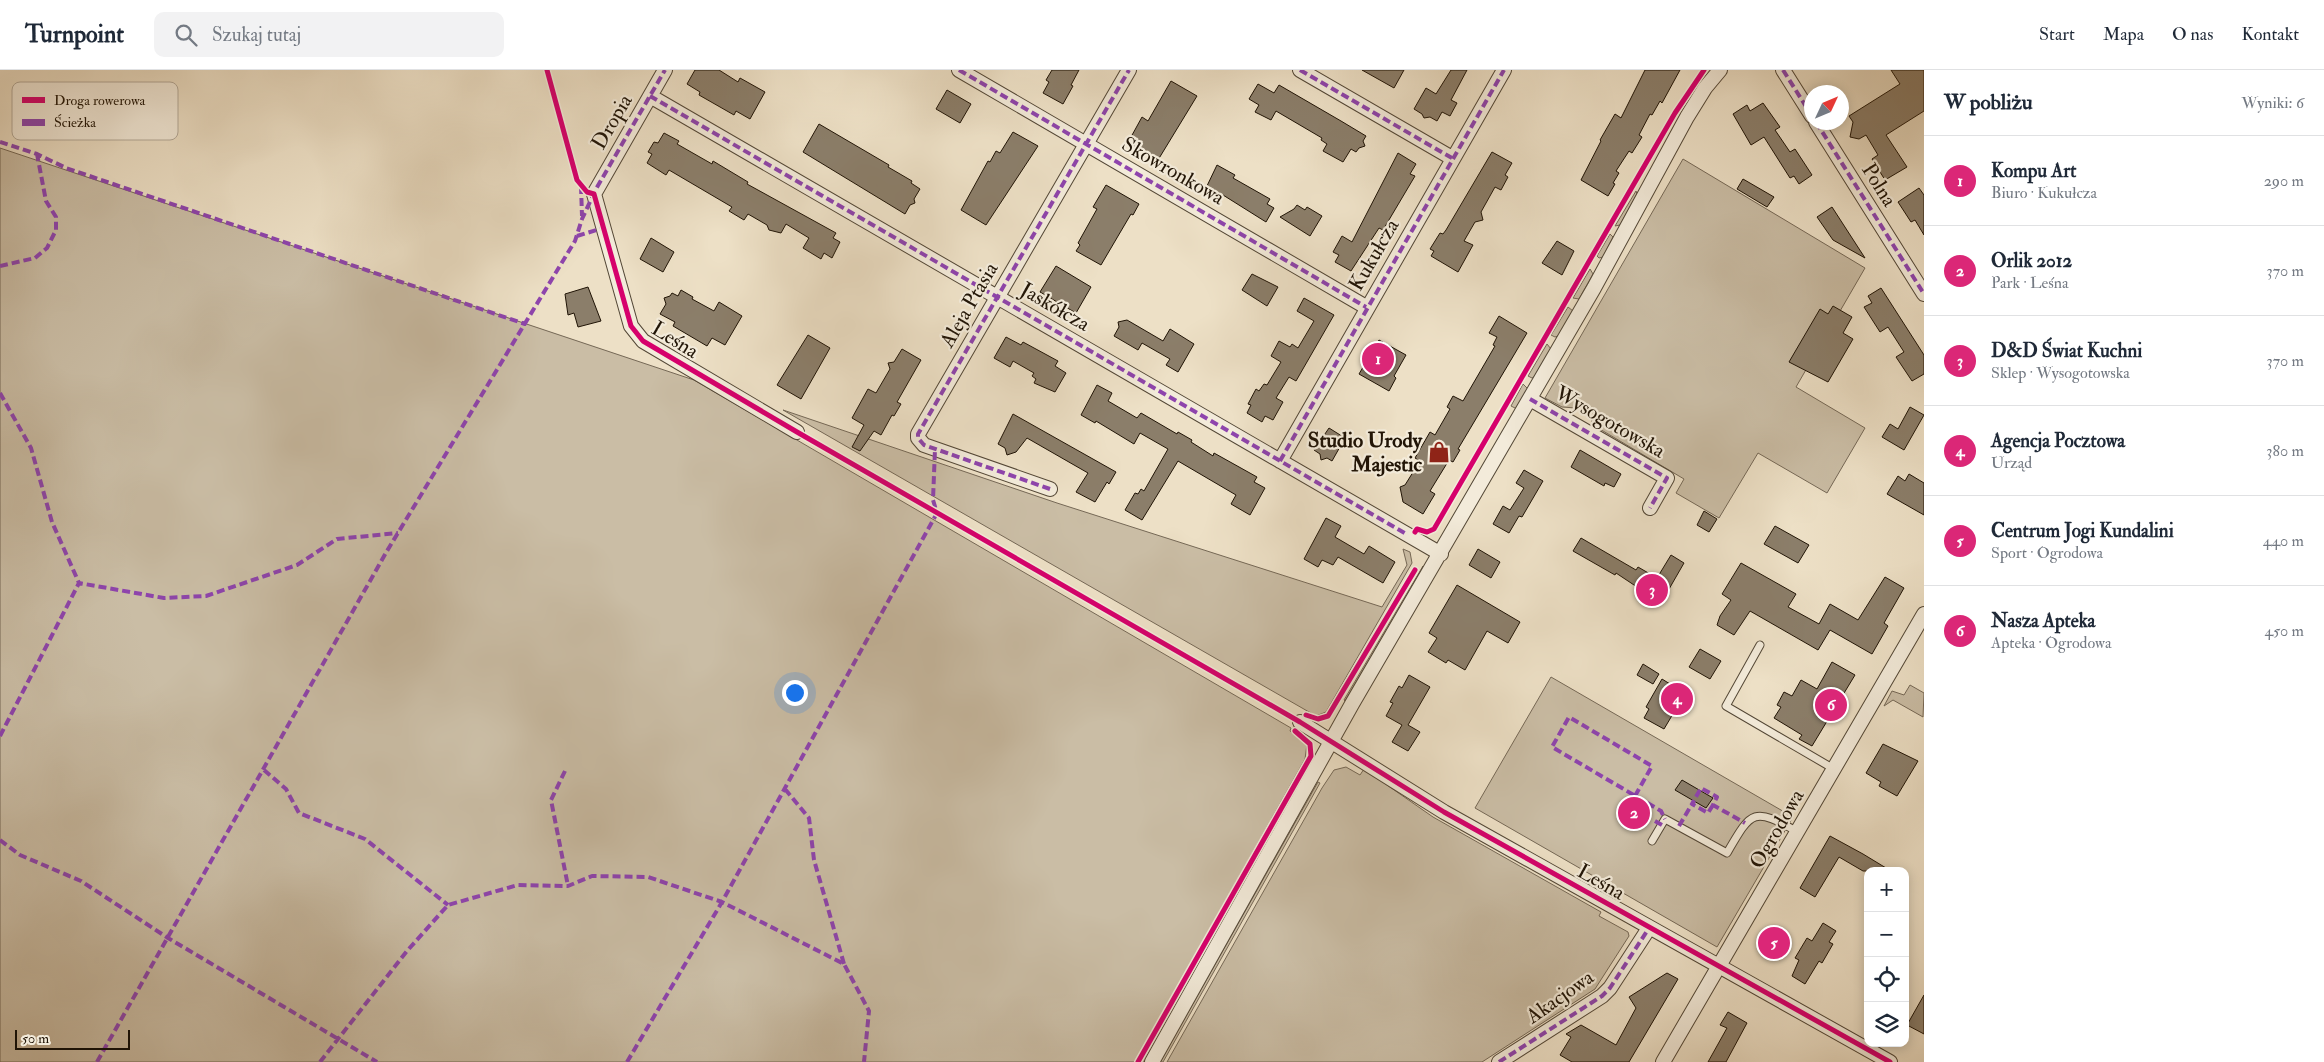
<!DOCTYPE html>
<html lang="pl">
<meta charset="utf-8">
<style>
body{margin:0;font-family:"IM FELL Double Pica",serif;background:#f2f2f3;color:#1f2937}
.controls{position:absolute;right:15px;bottom:15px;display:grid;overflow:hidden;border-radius:10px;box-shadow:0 2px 12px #0003}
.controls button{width:45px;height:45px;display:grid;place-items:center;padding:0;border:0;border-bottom:1px solid #e0e1e3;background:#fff;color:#1f2937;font:25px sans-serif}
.compass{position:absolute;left:1804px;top:15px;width:45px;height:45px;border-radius:50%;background:#fff;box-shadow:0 2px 12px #0003;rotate:46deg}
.scale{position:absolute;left:15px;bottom:12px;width:115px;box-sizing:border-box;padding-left:5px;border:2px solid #201406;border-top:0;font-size:14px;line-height:18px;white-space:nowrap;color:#201406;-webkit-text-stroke:4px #f3ebda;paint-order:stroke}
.you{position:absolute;left:794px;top:622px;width:18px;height:18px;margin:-12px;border:4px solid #fff;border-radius:50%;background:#1a73e8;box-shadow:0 0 0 8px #1a73e833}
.badge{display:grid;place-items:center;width:32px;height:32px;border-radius:50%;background:#db2777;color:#fff;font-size:16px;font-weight:700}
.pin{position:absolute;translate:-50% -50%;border:2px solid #fff;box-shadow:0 1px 5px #0006}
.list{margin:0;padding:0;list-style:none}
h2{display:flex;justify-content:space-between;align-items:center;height:65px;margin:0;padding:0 20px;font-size:21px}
h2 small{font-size:16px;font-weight:400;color:#747a83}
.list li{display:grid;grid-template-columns:32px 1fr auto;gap:15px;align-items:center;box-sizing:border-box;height:90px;padding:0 20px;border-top:1px solid #e0e1e3}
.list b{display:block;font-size:19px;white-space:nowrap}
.list p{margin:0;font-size:16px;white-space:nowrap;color:#747a83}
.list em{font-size:16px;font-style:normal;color:#747a83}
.icon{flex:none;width:28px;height:28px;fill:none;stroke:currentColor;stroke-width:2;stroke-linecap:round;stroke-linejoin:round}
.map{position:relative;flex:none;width:1924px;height:992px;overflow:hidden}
header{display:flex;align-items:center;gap:30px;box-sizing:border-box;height:70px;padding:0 25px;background:#fff;border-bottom:1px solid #e0e1e3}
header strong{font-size:24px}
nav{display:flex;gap:28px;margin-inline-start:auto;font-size:18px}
.search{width:350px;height:45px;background:#f2f2f3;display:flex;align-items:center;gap:12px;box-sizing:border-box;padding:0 18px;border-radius:10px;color:#747a83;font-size:19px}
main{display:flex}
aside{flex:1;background:#fff}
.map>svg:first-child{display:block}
.green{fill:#cabda5;stroke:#756856}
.building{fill:#8b7e6a;stroke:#201406}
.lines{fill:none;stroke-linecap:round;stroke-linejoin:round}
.lane-casing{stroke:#534736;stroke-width:9}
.street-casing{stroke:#534736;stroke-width:16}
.lane{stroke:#f3ebda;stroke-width:7}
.street{stroke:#f3ebda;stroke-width:14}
.quiet{stroke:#8e44ad;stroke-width:4;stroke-dasharray:8 4;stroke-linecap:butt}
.cycleway-casing{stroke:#f3ebda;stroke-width:8}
.cycleway{stroke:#d6006c;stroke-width:5}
.labels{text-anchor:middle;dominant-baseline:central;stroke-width:4.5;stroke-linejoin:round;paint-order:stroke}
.street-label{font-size:21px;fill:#201406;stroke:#f3ebda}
.poi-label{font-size:21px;font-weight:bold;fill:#201406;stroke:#f3ebda;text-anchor:end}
.key{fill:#f3ebda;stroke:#b4aa9a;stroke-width:1}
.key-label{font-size:14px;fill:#201406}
</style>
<header>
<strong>Turnpoint</strong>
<div class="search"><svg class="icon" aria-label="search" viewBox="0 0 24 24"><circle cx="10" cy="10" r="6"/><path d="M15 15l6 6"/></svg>Szukaj tutaj</div>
<nav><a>Start</a><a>Mapa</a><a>O nas</a><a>Kontakt</a></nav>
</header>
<main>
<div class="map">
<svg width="1924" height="992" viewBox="0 0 1924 992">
<rect width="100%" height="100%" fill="#ede0c6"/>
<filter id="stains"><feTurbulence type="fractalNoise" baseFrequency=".004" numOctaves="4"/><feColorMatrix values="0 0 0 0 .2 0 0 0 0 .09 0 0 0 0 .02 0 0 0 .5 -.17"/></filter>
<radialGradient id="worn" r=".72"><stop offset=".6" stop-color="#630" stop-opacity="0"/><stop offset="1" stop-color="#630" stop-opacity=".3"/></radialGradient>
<path class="green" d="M0 78 694 310 1291 658 1290 661 1307 674 1305 689 1135 992H0Z
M1683 89 1865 198 1796 317 1865 358 1827 423 1758 383 1719 448 1676 423 1684 409 1593 355 1590 345 1576 338 1562 337 1545 328Z
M1636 121 1637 124 1620 155 1615 156Z
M1610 164 1613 167 1603 187 1599 188 1597 186Z
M1590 199 1593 204 1579 229 1573 228Z
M1568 237 1573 241 1558 266 1555 267 1551 265Z
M1547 274 1551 279 1534 307 1532 308 1528 306Z
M1523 314 1528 319 1517 339 1511 336Z
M783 340 1057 433 1382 537 1407 495 1403 479 1410 482 1412 493 1326 642 1316 646Z
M1423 496 1421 502 1345 631 1344 630Z
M1551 607 1793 747 1717 877 1475 738Z
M1910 615 1924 623 1923 647 1893 630 1884 636 1892 621 1904 625Z
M1346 697 1360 705 1364 699 1433 747 1601 842 1599 846 1628 862 1629 866 1595 919 1482 992H1167L1322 718 1334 700Z
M1304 704 1306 705 1144 992H1142Z
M1318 712 1320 713 1163 992H1160Z"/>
<path class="building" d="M695 0H719L738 12 740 8 765 22 750 49 736 41 734 45 699 25 700 22 687 14Z
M1052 0H1079L1071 15 1073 16 1063 34 1043 23 1049 12 1046 10Z
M1362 0H1404L1394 18Z
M1451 0H1467L1451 30 1457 33 1450 46 1442 42 1437 51 1430 47 1424 48 1422 44 1414 39 1426 18 1436 24Z
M1645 0H1680L1662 33 1660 31 1652 45 1650 44 1639 65 1642 67 1632 83 1629 81 1616 101 1619 103 1613 113 1615 114 1608 126 1581 110 1601 71 1600 70 1615 44 1621 48Z
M1891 0H1924V41L1886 65 1907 97 1885 110 1872 89 1878 85 1866 65 1859 69 1850 67 1853 52 1849 46 1900 14Z
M1171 11 1197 26 1158 90 1131 74 1134 69 1131 67 1142 47 1148 51Z
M1258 14 1274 23 1279 15 1341 51 1366 66 1363 71 1365 76 1359 78 1356 82 1351 79 1343 92 1323 81 1327 74 1321 70 1322 68 1276 41 1271 50 1255 42 1259 35 1249 29Z
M947 20 971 34 960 53 936 39Z
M1763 33 1780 57 1775 60 1790 82 1795 79 1812 105 1799 114 1794 106 1790 108 1764 67 1751 75 1733 44 1747 35 1750 41Z
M819 54 889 95 888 97 912 111 911 113 920 119 914 129 915 133 910 135 905 144 803 82Z
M1013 62 1038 76 986 155 961 140 988 91 990 92 996 81 1000 83Z
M664 63 679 71 677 74 712 94 713 91 748 112 747 114 836 163 833 168 840 172 832 188 824 183 821 189 803 178 809 168 786 154 781 163 769 160 767 155 748 144 744 150 729 141 732 137 669 100 666 105 647 93 652 84 648 82 654 72 658 73Z
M1492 82 1512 93 1505 105 1508 107 1501 120 1495 117 1481 142 1483 150 1475 152 1464 171 1473 175 1458 202 1431 186 1434 181 1430 179 1440 163 1443 164 1446 160Z
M1398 83 1416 94 1410 104 1415 106 1383 160 1379 158 1351 201 1335 192 1339 185 1333 182 1342 166 1352 172Z
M1217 95 1235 105 1233 108 1270 129 1267 134 1274 138 1266 152 1223 125 1222 127 1206 118Z
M1743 109 1774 127 1767 137 1737 119Z
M1106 115 1139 134 1133 145 1131 144 1101 195 1076 181 1080 175 1078 173 1097 139 1093 137Z
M1919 118 1924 125V165L1915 150 1911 152 1898 132Z
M1297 135 1305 140 1307 137 1322 146 1310 166 1280 147 1294 139Z
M1832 137 1865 188 1833 170 1817 147Z
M651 168 674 182 663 202 640 189Z
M1557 171 1574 181 1562 205 1542 193Z
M1056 196 1091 217 1076 243 1040 222Z
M1252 204 1278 217 1267 236 1242 220Z
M588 217 601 251 578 257 574 243 568 245 565 224Z
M1881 218 1924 285V304L1912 311 1896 287 1904 282 1888 257 1880 262 1864 237 1872 233 1868 226Z
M681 220 693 227 692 229 714 241 719 232 742 246 725 275 712 268 707 276 673 256 675 252 660 244 666 234 664 228 670 226 672 223 678 226Z
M1304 228 1334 245 1296 311 1289 307 1276 328 1283 332 1273 350 1265 346 1262 352 1247 343 1251 335 1248 334 1256 319 1259 321 1264 314 1267 315 1281 292 1271 286 1279 271 1290 277 1292 274 1298 278 1314 251 1297 241Z
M1833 236 1852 247 1843 263 1853 269 1828 312 1789 292 1820 239 1828 244Z
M1499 246 1527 263 1458 379 1460 380 1453 392 1449 390 1430 421 1435 424 1423 444 1403 432 1400 417 1405 415 1420 391 1415 388 1430 362 1435 365 1450 339 1447 337 1453 326 1463 331 1495 276 1493 275 1497 267 1489 263Z
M1127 250 1163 271 1170 259 1194 274 1178 302 1166 295 1170 289 1142 273 1138 280 1114 266 1119 257 1118 252Z
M808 265 830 278 801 329 777 315Z
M1006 267 1021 275 1023 272 1058 291 1055 296 1066 303 1055 322 1034 313 1036 309 1032 306 1034 303 1013 291 1010 297 994 288Z
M1379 270 1406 285 1394 306 1396 308 1389 321 1359 304Z
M902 279 921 290 897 332 901 334 894 346 892 345 881 365 874 361 860 381 852 377 864 355 852 348 868 319 876 323 890 299 888 293 894 292Z
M1097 315 1112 323 1108 331 1137 348 1141 343 1177 364 1178 362 1192 370 1191 372 1213 386 1214 383 1257 407 1254 412 1265 418 1250 445 1231 434 1236 425 1178 391 1142 450 1125 440 1135 423 1138 424 1141 419 1144 421 1168 379 1140 363 1134 374 1096 351 1095 353 1081 345Z
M1910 337 1924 345 1904 380 1882 367 1890 354 1898 359Z
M1013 344 1116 402 1109 414 1107 412 1095 432 1076 422 1088 403 1027 368 1016 382 1007 385 1005 378 998 374Z
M1329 358 1345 368 1332 391 1327 388 1321 390 1320 384 1314 380Z
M1580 380 1621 404 1614 417 1605 413 1604 416 1571 397Z
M1524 400 1543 411 1522 447 1519 446 1509 463 1493 454 1503 436 1510 440 1524 418 1516 413Z
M1909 404 1924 413V445L1887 424 1898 406 1905 411Z
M1704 441 1717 449 1709 462 1697 455Z
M1326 448 1341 456 1335 467 1364 484 1369 476 1395 492 1383 513 1338 487 1333 495 1322 490 1318 497 1304 489Z
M1775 456 1809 475 1798 493 1764 474Z
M1581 468 1636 500 1638 497 1657 508 1671 485 1684 493 1661 533 1616 503 1615 505 1573 481Z
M1478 479 1500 492 1491 508 1469 495Z
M1741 493 1796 524 1788 537 1819 554 1830 534 1858 550 1885 507 1904 518 1884 553 1888 556 1872 584 1830 560 1818 580 1750 541 1734 565 1717 555 1720 546 1731 530 1722 524Z
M1457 515 1520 552 1508 573 1487 561 1465 600 1448 590 1446 593 1428 582 1437 568 1429 563Z
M1700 579 1721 591 1710 609 1689 597Z
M1832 592 1855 605 1812 676 1799 669 1802 665 1774 648 1781 637 1777 635 1784 622 1792 626 1801 610 1817 619Z
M1643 594 1659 604 1653 614 1637 605Z
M1409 605 1430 617 1408 655 1420 662 1408 681 1392 672 1402 655 1386 646 1393 633 1390 632 1399 616 1402 618Z
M1662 609 1678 619 1676 623 1683 627 1664 659 1644 648 1649 639 1646 637Z
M1883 674 1918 691 1897 726 1879 716 1881 712 1866 703Z
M1682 710 1713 728 1706 738 1675 720Z
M1830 766 1863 784 1891 801H1863L1839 787 1815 827 1800 818Z
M1823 853 1836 861 1829 872 1833 874 1822 893 1819 891 1805 914 1792 906 1799 890 1795 888 1807 868 1812 871Z
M1667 903 1678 909 1629 992H1572L1560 985 1571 967 1566 964 1581 955 1616 975 1636 938 1629 927Z
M1924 925V964L1907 955Z
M1728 942 1747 953 1726 992H1708L1727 958 1720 955Z"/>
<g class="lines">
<g class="lane-casing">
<path id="lane" d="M1760 575 1726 636 1834 699
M1652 771 1665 749 1727 783C1752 740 1753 737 1798 762"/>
</g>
<g class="street-casing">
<path id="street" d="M665 0 594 124 631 256 643 271 797 362
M959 0 1366 237
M1300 0 1452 88
M1783 0 1812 46
M650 26 1441 484
M1816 52 1924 224
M1530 329 1667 408 1650 438
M1280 391 1504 0
M1050 419 924 375 918 368V364L1129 0
M1300 652 1444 742 1890 992
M1152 992 1352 634 1594 218 1687 47 1705 18 1720 0
M1499 992 1602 926 1610 918 1649 858
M1663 992 1924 544"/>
</g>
<use href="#lane" class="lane"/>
<use href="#street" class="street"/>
<path class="quiet" d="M959 0 1366 237
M1300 0 1452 88
M1783 0 1812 46
M650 26 1408 465
M1816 52 1924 224
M0 72 37 84 66 98 525 254
M581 116 582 146
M577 166 603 158
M0 196 35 188 47 178 56 160V147L46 131 37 84
M0 323 31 378 52 452 79 513
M1530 329 1667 408 1650 438
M1280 391 1504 0
M1050 419 924 375 918 368V364L1129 0
M0 666 79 513 164 528 206 526 297 495 337 469 398 463
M264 700 286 719 299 743 365 769 448 835
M565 701 551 730 568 816
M785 719 809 748 814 790 844 894
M1635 726 1652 696 1569 647 1552 677 1661 741 1665 749
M1713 735 1708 743 1692 734 1701 718 1717 727 1713 735 1745 753
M1655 751 1662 755
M1679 756 1692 734
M0 770 20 785 81 811 168 868 377 992
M97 992 387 481 575 171 582 149 596 119 665 0
M320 992 407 881 448 835 518 815 568 816 592 806 648 807 722 832 844 894 869 941 864 992
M627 992 722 832 937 443 933 430 935 379
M1499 992 1602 926 1610 918 1649 858"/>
<g class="cycleway-casing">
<path id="cycleway" d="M547 0 577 110 587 122 594 124 631 256 643 271 797 362 1300 652 1444 742 1890 992
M1415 462 1417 459 1427 462 1434 459 1675 43 1704 0
M1306 645 1318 649 1328 646 1415 500
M1138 992 1311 686 1310 674 1295 661"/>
</g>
<use href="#cycleway" class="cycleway"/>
</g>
<defs>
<g id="shop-bare" transform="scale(1.725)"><path d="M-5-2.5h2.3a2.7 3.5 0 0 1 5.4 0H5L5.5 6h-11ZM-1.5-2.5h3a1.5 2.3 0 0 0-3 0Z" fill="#8f2418" stroke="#f3ebda" stroke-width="2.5" paint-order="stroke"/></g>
</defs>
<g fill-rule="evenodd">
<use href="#shop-bare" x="1439" y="382"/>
</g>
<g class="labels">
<g class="street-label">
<text transform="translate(612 52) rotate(-60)">Dropia</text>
<text transform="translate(1173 101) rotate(30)">Skowronkowa</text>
<text transform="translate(1879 115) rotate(58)">Polna</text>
<text transform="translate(1374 185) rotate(-60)">Kukułcza</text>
<text transform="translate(969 235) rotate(-60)">Aleja Ptasia</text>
<text transform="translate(1055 237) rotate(30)">Jaskółcza</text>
<text transform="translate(675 270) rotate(32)">Leśna</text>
<text transform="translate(1610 352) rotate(30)">Wysogotowska</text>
<text transform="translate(1777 759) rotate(-60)">Ogrodowa</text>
<text transform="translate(1601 812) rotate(30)">Leśna</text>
<text transform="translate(1560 927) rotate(-35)">Akacjowa</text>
</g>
<g class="poi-label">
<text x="1422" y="370">Studio Urody<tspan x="1422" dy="24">Majestic</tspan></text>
</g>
</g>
<rect x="12" y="12" width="166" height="58" rx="8" class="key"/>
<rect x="22" y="27" width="23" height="6" fill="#d6006c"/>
<rect x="22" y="49" width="23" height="7" fill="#8e44ad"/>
<g class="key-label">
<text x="54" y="35">Droga rowerowa</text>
<text x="54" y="57">Ścieżka</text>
</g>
<rect width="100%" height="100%" filter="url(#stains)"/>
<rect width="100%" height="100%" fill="url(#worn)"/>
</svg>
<div class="controls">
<button>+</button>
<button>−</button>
<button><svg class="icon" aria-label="locate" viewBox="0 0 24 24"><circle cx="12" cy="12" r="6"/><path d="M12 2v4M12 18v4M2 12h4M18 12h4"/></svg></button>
<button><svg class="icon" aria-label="layers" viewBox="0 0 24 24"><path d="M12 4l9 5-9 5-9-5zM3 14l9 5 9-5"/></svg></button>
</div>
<svg class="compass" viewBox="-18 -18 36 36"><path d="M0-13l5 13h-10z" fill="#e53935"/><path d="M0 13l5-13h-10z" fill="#747a83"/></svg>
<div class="scale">50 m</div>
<div class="you"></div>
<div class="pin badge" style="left:1378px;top:289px">1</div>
<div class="pin badge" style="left:1634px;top:743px">2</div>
<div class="pin badge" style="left:1652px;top:520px">3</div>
<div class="pin badge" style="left:1677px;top:629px">4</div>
<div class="pin badge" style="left:1774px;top:873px">5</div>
<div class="pin badge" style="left:1831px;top:635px">6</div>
</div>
<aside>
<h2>W pobliżu<small>Wyniki: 6</small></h2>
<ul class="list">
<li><span class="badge">1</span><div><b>Kompu Art</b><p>Biuro · Kukułcza</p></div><em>290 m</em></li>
<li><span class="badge">2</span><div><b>Orlik 2012</b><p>Park · Leśna</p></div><em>370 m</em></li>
<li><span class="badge">3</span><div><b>D&amp;D Świat Kuchni</b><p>Sklep · Wysogotowska</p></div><em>370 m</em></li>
<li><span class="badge">4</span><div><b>Agencja Pocztowa</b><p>Urząd</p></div><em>380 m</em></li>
<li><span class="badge">5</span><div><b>Centrum Jogi Kundalini</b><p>Sport · Ogrodowa</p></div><em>440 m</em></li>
<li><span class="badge">6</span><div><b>Nasza Apteka</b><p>Apteka · Ogrodowa</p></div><em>450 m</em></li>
</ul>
</aside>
</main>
